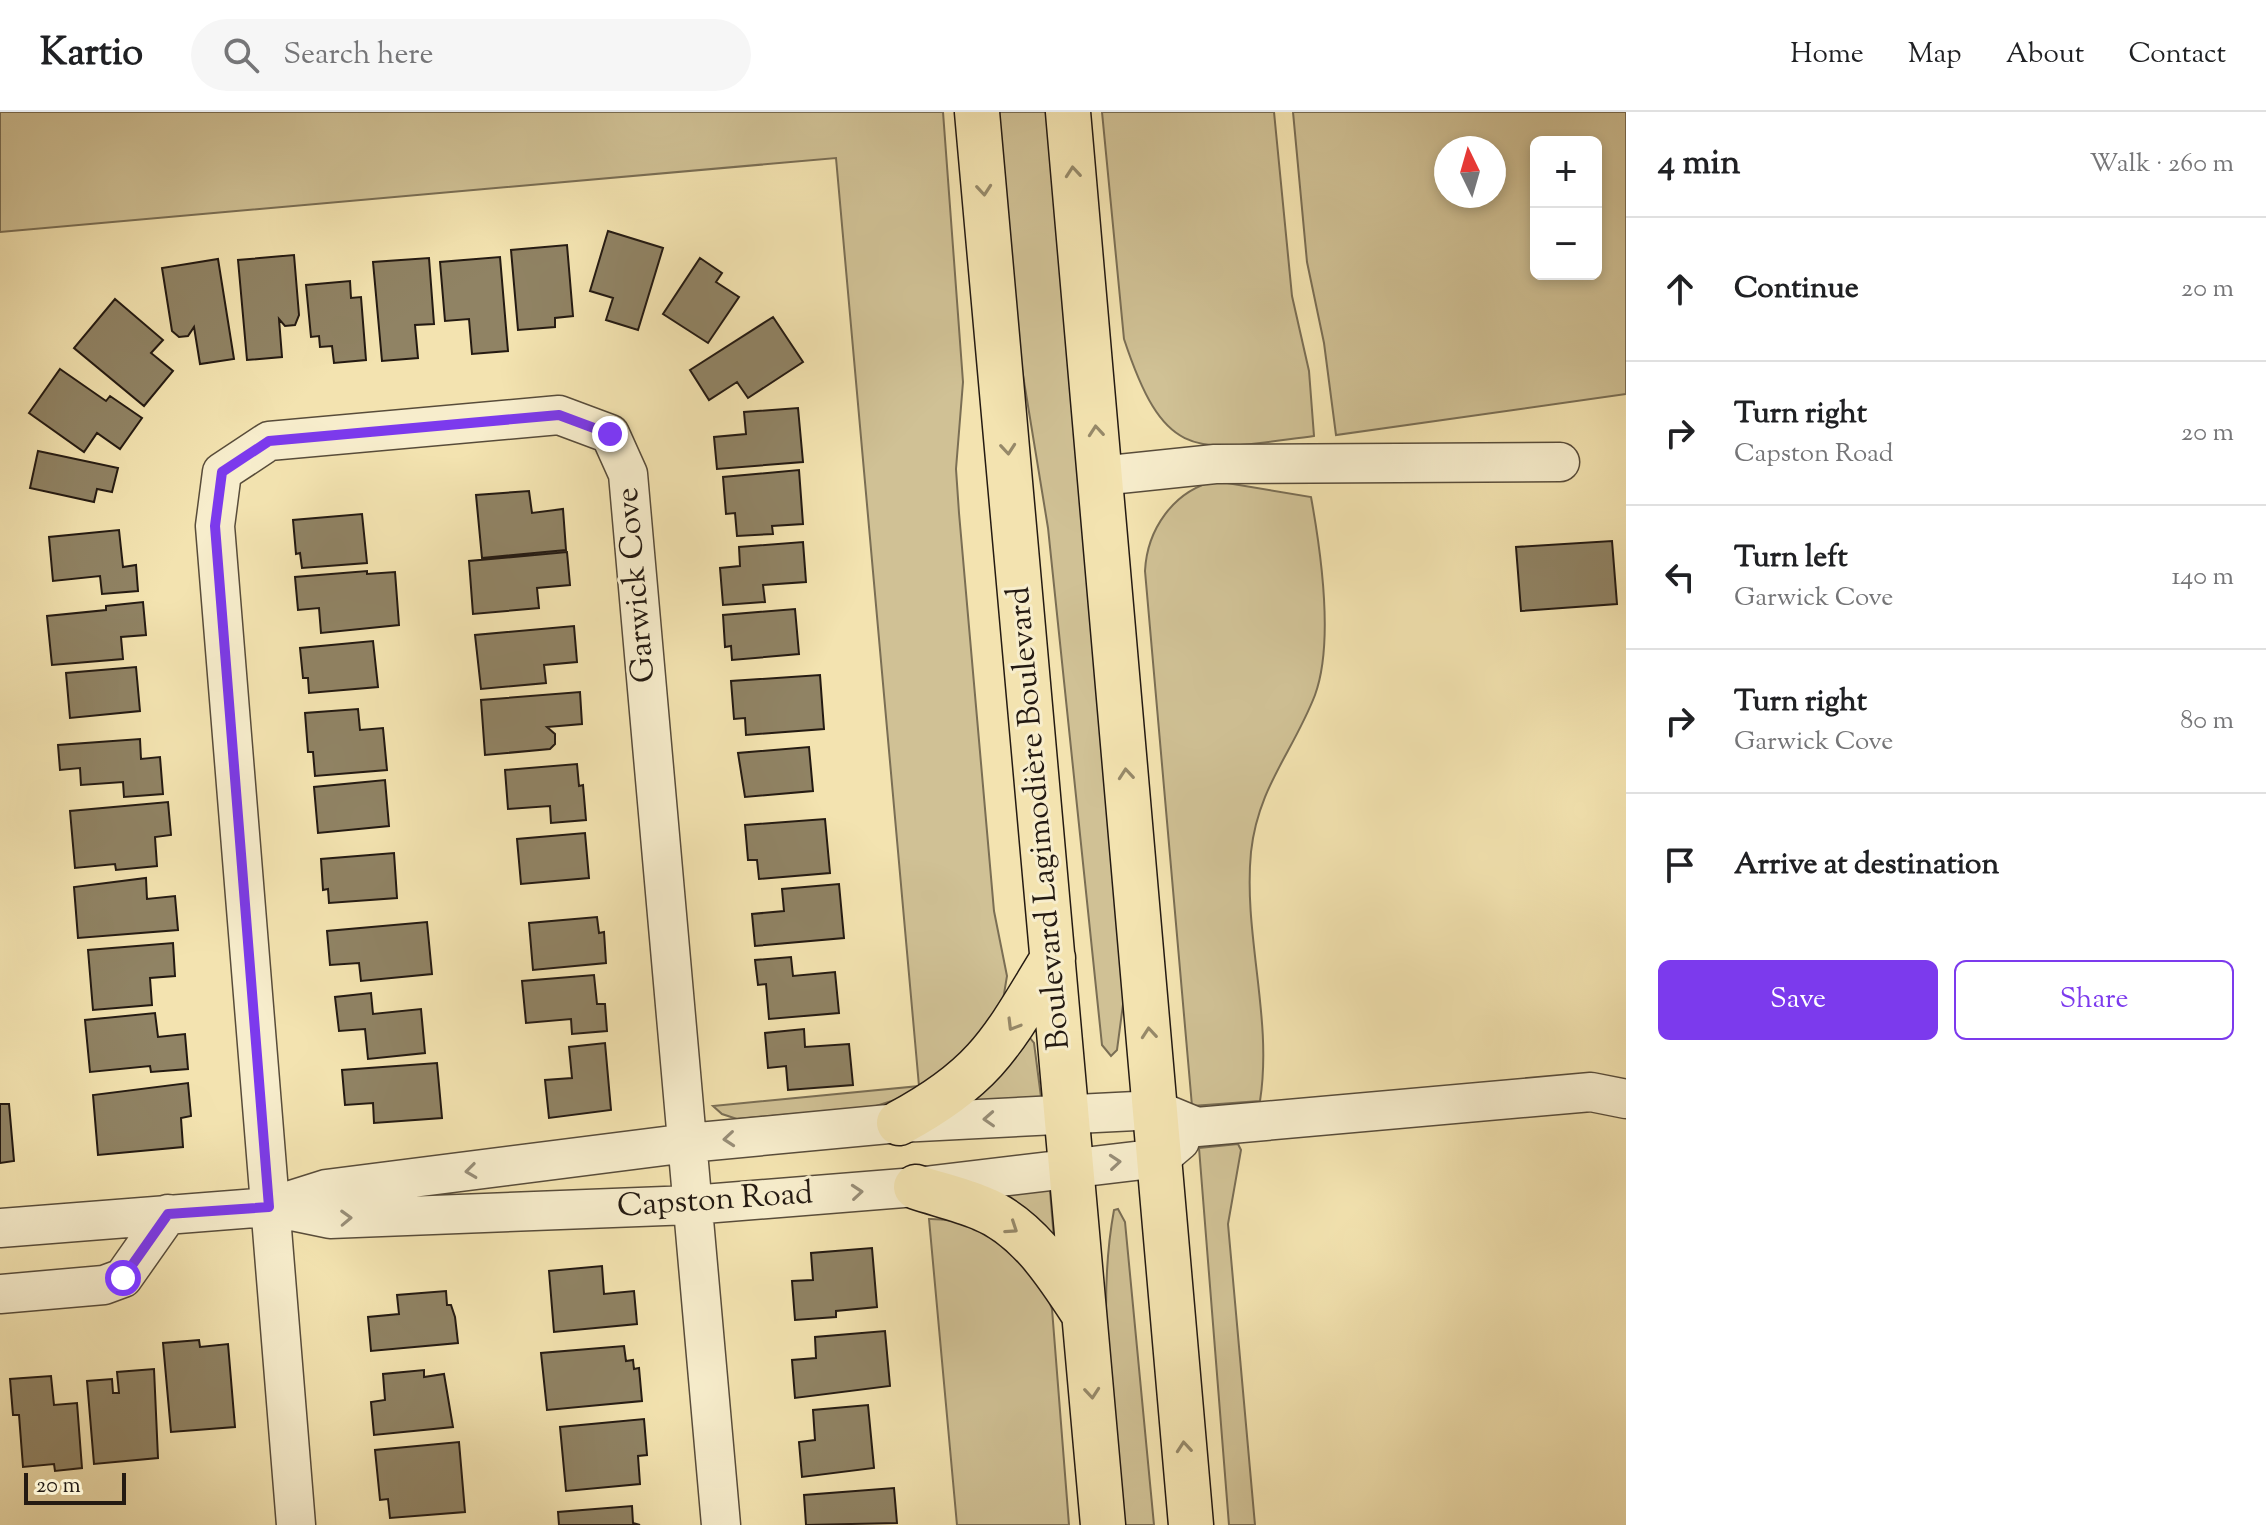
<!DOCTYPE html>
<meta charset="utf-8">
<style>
body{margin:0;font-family:"Sorts Mill Goudy",serif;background:#f6f6f6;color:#202124}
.controls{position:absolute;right:24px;top:24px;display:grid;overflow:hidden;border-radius:12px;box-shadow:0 4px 12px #0003}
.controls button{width:72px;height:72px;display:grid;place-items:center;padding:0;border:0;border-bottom:2px solid #e0e0e0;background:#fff;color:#202124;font:40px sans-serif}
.compass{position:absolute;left:1434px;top:24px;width:72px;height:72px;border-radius:50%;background:#fff;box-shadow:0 4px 12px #0003;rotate:355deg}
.scale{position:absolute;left:24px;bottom:20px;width:102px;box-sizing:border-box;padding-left:8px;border:4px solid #241a12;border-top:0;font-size:22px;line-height:28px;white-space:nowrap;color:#241a12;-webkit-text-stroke:6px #f7edcc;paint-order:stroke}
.stop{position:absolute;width:24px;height:24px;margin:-18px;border:6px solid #7c3aed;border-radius:50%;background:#fff}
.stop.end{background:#7c3aed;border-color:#fff;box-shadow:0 2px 8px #0008}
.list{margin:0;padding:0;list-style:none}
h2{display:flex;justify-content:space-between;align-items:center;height:104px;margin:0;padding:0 32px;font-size:34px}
h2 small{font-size:26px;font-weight:400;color:#757577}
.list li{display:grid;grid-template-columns:52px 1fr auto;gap:24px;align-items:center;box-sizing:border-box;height:144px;padding:0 32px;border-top:2px solid #e0e0e0}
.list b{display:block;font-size:30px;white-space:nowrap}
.list p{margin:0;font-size:26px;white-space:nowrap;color:#757577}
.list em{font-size:26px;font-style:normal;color:#757577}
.actions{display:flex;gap:16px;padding:24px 32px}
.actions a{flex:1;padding:18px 0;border:2px solid #7c3aed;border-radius:12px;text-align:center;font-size:28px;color:#7c3aed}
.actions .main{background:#7c3aed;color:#fff}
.icon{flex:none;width:44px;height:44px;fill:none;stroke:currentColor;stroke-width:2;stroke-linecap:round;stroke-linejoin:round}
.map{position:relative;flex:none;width:1626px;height:1413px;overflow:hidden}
header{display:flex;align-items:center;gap:48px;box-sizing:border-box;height:112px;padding:0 40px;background:#fff;border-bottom:2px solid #e0e0e0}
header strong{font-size:38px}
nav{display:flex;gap:44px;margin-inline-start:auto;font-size:28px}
.search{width:560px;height:72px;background:#f6f6f6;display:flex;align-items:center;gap:20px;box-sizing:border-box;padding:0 28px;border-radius:44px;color:#757577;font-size:30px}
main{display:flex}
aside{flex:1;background:#fff}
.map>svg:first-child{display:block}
.green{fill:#d0c195;stroke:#7a6e54;stroke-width:2;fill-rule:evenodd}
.building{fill:#908364;stroke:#241a12;stroke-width:2}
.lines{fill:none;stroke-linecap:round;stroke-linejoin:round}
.minor-casing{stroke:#584c3a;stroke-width:41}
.major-casing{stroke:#241a12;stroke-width:47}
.minor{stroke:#f7edcc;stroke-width:38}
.major{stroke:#f3e3b0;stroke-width:44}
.oneway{stroke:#968969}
.oneway2{stroke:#988e78}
.route{stroke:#7c3aed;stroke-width:10}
.labels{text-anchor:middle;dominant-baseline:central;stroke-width:6;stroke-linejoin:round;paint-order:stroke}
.street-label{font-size:32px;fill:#241a12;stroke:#f7edcc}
</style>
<header>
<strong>Kartio</strong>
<div class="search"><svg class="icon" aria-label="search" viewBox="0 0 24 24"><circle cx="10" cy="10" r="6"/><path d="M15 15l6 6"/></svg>Search here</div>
<nav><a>Home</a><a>Map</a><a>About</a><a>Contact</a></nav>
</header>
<main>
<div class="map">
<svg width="1626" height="1413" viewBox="0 0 1626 1413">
<rect width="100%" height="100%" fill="#f3e3b0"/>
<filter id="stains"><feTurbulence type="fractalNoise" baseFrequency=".0025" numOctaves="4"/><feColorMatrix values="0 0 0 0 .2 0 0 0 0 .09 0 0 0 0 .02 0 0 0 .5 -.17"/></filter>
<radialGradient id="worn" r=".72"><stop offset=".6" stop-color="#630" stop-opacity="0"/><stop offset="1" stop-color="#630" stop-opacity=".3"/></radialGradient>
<path class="green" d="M0 0H943L963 270 956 357 959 401 994 799 1007 864 1002 894 969 945 901 986 873 995 737 1007 722 1002 713 994 919 974 836 46 0 120Z
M996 0H1046L1124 885 1117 938 1111 944 1102 933 1048 416 1020 245Z
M1102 0H1274L1292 184 1309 259 1314 324C1197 339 1166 354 1124 227Z
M1293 0H1626V282L1336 323 1324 231 1307 150ZM1536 30H1596V162H1536ZM1446 36H1494V84H1446Z
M1215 369 1311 385C1321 440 1334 531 1315 583 1293 640 1258 675 1251 740 1243 823 1273 906 1260 989L1192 994 1145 459C1147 418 1173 379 1215 369Z
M1030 926 1034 931 1041 985 962 996Z
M1238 1032 1241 1038 1228 1112 1255 1413H1229L1199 1036Z
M1048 1074 1050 1079 1054 1128 999 1079Z
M1118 1097 1125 1110 1154 1413H1123C1115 1310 1095 1201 1114 1098Z
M929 1107C983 1106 1035 1146 1052 1197L1069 1413H957Z"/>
<path class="building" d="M608 119 663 136 638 218 606 208 613 186 590 179Z
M567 133 573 204 555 206V215L518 218 511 138Z
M294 143 299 203 295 213 285 214 279 207 282 245 247 248 238 148Z
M500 145 508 239 472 242 469 207 445 209 440 150Z
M429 146 434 212 415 213 418 246 382 249 373 150Z
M700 146 722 161 716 170 739 185 708 231 663 202Z
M218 147 234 247 200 252 194 215 188 224 179 225 172 219 162 156Z
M350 169 351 186 361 185 366 248 334 251 332 234 320 235 319 224 311 225 306 173Z
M115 187 163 228 151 241 173 259 144 294 74 236Z
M773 205 803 250 748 286 737 270 709 288 690 258Z
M60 257 106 289 110 284 142 306 120 337 97 321 84 340 29 301Z
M798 296 803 350 717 357 714 325 746 322 744 300Z
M38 339 118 356 112 380 97 377 94 390 30 376Z
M799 358 803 412 772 414 773 422 737 424 735 401 726 402 723 365Z
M529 379 532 401 563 397 566 438 482 446 476 383Z
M362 402 367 451 302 456 300 441 296 442 293 408Z
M119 418 123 455 136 453 138 479 102 482 100 464 53 469 49 425Z
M1612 429 1617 492 1521 499 1516 435Z
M803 430 806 470 763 473 765 490 723 493 720 456 740 454 739 435Z
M567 440 570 473 537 476 539 496 473 502 469 449Z
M367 459V462L395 460 399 513 321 521 319 496 298 498 295 465Z
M143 490 146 523 121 525 123 547 52 553 47 504 106 498V494Z
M795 497 799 542 732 548 731 534 725 535 723 503Z
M574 514 577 550 544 553 546 571 481 577 475 523Z
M373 529 378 575 309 581 308 566H303L300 536Z
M136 555 140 599 70 606 66 561Z
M820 563 824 617 746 623 745 606 734 607 731 569Z
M580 580 582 612 547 615 555 622V632L550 637 485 643 481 588Z
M358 597 360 618 383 616 387 658 315 664 313 640H308L305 601Z
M140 627 141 647 160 645 163 682 124 685 123 670 81 673 80 656 60 658 58 633Z
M809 635 813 679 745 685 738 641Z
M577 652 579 674 583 673 586 708 551 711 550 694 508 697 505 658Z
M385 668 389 714 318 721 314 675Z
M168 690 171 723 155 725 157 754 116 758 115 752 75 756 70 699Z
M825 707 830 761 759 767 757 748H748L745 713Z
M585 721 589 766 521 772 517 727Z
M394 741 397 786 329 791 328 777 323 778 321 747Z
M146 766 147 787 175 784 178 818 78 826 74 775Z
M839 772 844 826 755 834 752 802 784 799 782 777Z
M597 805 599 821 604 820 606 851 533 858 529 811Z
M427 810 432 862 361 869 359 851 330 853 327 819Z
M173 831 175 864 150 866 152 893 93 898 88 838Z
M791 845 793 864 835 860 839 901 769 907 766 872 758 873 755 848Z
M594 863 597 892H605L607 919 572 922 571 907 526 911 522 869Z
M371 881 373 902 421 897 425 941 368 947 365 917 339 919 335 885Z
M155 901 158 925 185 922 188 957 151 960 150 954 90 960 85 908Z
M804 917 805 935 849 932 853 973 788 978 786 954 768 956 765 921Z
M605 931 611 998 549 1006 545 968 572 966 569 935Z
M437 951 442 1006 374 1011 373 991 345 993 342 958Z
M188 971 191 1004 181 1006 183 1035 98 1043 93 983Z
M0 992H9L14 1049 0 1051Z
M872 1136 877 1195 836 1199V1205L795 1208 792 1169 813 1168 811 1141Z
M602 1154 604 1182 634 1179 637 1212 554 1220 549 1159Z
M446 1179 447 1193H451L455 1205 458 1231 371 1239 368 1205 399 1202 397 1183Z
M885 1219 890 1274 795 1286 792 1248 816 1246 815 1225Z
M199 1228 200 1235 228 1232 235 1315 171 1320 163 1231Z
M624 1234 626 1249 633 1248 634 1257 639 1256 642 1289 547 1298 541 1241Z
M154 1257 158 1346 94 1352 87 1269 112 1267 113 1281H119L117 1260Z
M424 1258V1265L444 1262 453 1315 374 1323 371 1290 385 1288 383 1262Z
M51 1264 54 1293 77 1291 82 1356 55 1359 54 1352 23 1355 19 1303H13L10 1267Z
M868 1293 874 1356 802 1365 799 1330 815 1328 813 1298Z
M644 1307 647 1343 638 1344 640 1372 566 1379 560 1315Z
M459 1330 465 1400 390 1406 388 1387 380 1388 375 1338Z
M894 1376 897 1411 806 1413 804 1383Z
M632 1394 633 1411 640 1413H559L558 1400Z"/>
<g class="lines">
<g class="minor-casing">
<path id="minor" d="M1100 364 1215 352 1560 350
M272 1095 330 1107 691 1093 916 1075 1160 1046 1180 1029
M0 1116 269 1095 326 1077 688 1031 899 1011 1156 998 1197 1015 1591 980 1626 987
M0 1182 104 1173 123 1166 168 1102
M296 1413 215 414 222 360 269 329 559 303 610 322 628 362 721 1413"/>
</g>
<g class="major-casing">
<path id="major" d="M977 0 1103 1413
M1068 0 1191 1413
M899 1011C987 964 1003 928 1053 846
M916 1075C937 1082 960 1087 981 1096 1027 1114 1057 1161 1083 1201"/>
</g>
<use href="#minor" class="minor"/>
<use href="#major" class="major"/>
</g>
<defs><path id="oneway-chevron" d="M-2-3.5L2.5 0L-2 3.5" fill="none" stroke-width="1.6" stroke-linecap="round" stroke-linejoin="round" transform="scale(2)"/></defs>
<g class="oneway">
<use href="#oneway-chevron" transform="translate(1073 60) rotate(-95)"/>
<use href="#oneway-chevron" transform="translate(984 78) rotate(85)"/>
<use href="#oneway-chevron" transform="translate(1096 319) rotate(-95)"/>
<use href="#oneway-chevron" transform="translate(1008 337) rotate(85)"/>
<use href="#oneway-chevron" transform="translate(1126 662) rotate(-95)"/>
<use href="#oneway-chevron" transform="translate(1013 913) rotate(121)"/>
<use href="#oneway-chevron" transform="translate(1149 921) rotate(-95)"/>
<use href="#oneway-chevron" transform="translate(1012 1116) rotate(34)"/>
<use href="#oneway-chevron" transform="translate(1092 1281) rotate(85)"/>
<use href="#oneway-chevron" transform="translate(1184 1335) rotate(-95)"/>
</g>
<g class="oneway2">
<use href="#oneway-chevron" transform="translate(989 1007) rotate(177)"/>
<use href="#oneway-chevron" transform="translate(729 1027) rotate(175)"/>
<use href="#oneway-chevron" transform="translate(1115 1050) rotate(-5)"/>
<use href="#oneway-chevron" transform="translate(471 1059) rotate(173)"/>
<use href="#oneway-chevron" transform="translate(857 1080) rotate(-5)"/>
<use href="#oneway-chevron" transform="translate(346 1106) rotate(-2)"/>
</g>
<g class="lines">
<path class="route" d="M123 1166 168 1102 269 1095 215 414 222 360 269 329 559 303 610 322"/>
</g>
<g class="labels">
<g class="street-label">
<text transform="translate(637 473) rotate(-95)">Garwick Cove</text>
<text transform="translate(1040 706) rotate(-95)">Boulevard Lagimodière Boulevard</text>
<text transform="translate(715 1089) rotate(-4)">Capston Road</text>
</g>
</g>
<rect width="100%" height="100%" filter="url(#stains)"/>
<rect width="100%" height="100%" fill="url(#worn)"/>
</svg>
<div class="controls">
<button>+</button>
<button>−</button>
</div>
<svg class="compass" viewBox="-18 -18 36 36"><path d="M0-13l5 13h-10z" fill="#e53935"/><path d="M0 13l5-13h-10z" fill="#757577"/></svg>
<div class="scale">20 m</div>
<div class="stop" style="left:123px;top:1166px"></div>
<div class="stop end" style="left:610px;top:322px"></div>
</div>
<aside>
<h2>4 min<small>Walk · 260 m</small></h2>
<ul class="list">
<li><svg class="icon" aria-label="ahead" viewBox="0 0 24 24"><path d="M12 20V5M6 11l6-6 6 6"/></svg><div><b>Continue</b></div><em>20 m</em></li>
<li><svg class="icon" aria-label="right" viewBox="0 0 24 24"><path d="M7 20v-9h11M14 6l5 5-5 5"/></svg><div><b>Turn right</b><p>Capston Road</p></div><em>20 m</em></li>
<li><svg class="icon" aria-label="left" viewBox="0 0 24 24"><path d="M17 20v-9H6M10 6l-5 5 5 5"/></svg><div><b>Turn left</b><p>Garwick Cove</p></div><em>140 m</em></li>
<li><svg class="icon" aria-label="right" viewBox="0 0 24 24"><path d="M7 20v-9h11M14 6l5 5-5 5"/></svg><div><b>Turn right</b><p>Garwick Cove</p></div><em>80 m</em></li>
<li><svg class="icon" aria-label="arrive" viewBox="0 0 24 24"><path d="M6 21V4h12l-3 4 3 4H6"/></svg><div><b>Arrive at destination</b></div></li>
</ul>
<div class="actions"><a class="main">Save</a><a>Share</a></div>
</aside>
</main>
